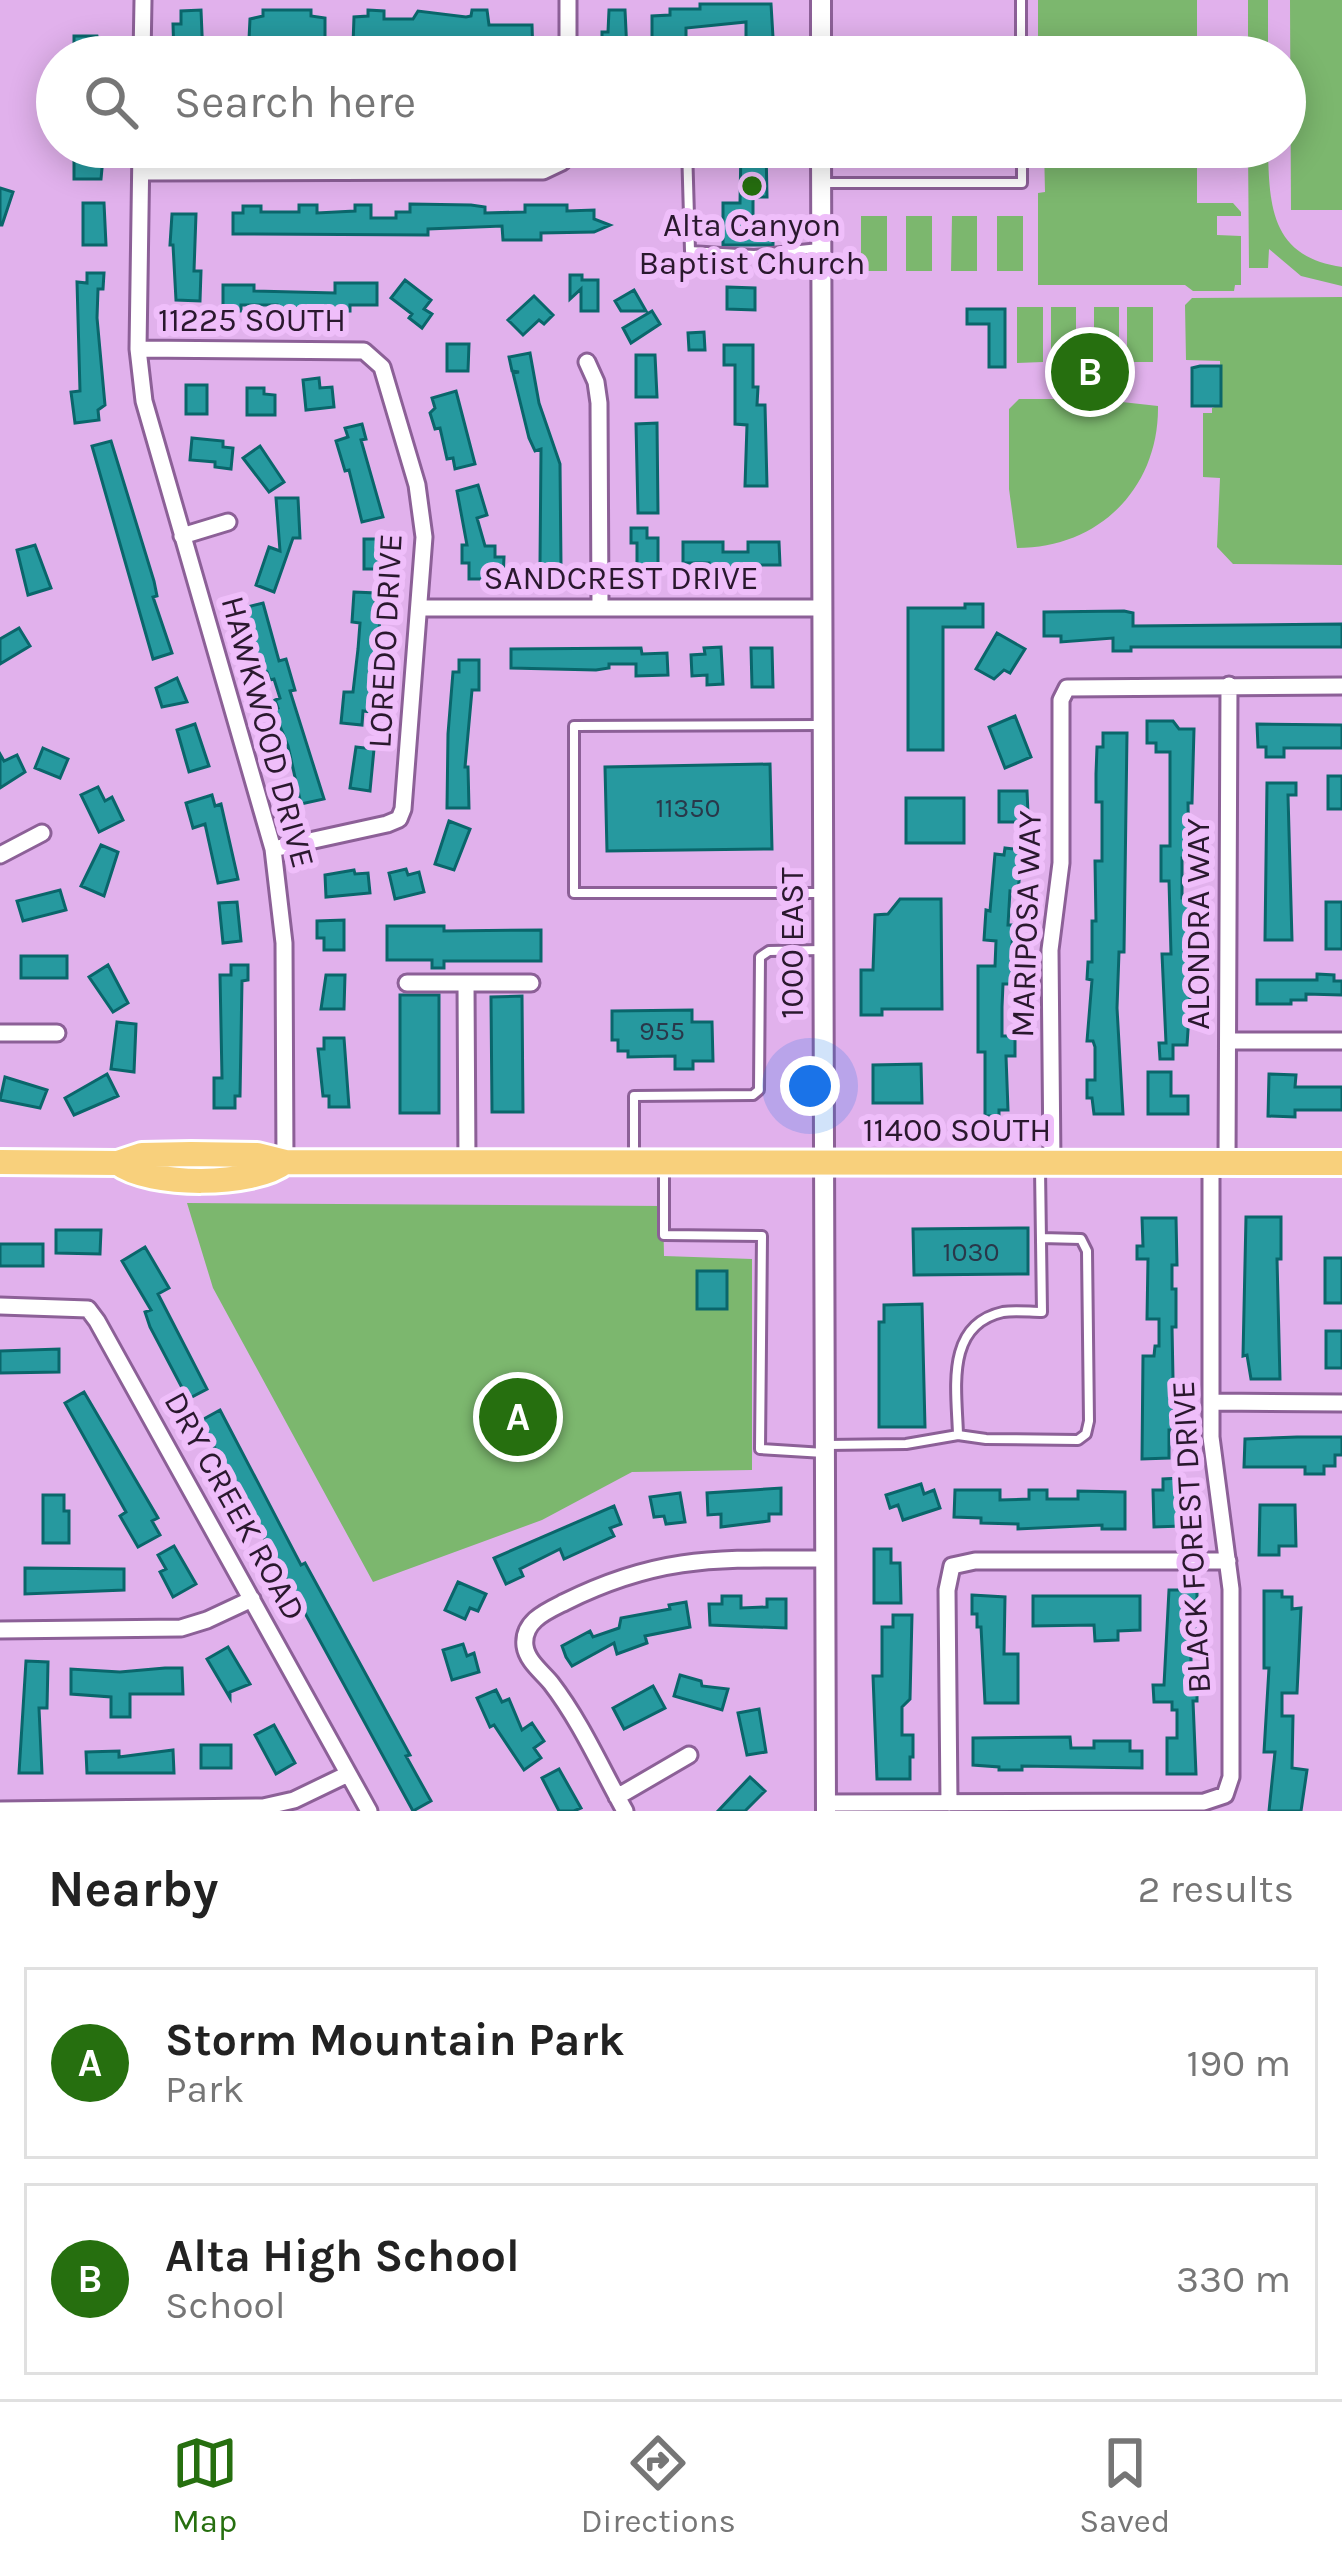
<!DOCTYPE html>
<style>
body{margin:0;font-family:Karla,sans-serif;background:#f6f6f6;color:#222}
.you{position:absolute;left:810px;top:1086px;width:42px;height:42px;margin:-30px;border:9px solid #fff;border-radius:50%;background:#1a73e8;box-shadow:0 0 0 18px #1a73e833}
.badge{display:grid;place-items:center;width:78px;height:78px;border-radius:50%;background:#266f0f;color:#fff;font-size:39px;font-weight:700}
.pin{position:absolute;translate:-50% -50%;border:6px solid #fff;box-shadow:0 3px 12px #0006}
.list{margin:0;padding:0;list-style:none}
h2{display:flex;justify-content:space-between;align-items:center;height:156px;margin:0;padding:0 48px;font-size:51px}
h2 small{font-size:39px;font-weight:400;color:#767676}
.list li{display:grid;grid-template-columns:78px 1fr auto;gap:36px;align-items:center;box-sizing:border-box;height:192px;margin:0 24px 24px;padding:0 24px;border:3px solid #e0e0e0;border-radius:0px}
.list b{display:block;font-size:45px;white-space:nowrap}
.list p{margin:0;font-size:39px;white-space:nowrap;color:#767676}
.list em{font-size:39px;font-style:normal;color:#767676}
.icon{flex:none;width:66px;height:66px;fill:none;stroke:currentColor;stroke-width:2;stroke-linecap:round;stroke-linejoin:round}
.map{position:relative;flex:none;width:1342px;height:1811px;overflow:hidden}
.search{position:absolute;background:#fff;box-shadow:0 6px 30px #0003;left:36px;right:36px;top:36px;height:132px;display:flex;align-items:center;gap:30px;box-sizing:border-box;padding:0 42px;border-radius:66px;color:#767676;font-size:45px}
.sheet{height:588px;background:#fff}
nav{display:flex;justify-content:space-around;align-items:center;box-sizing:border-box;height:168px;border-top:3px solid #e0e0e0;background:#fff;font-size:33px;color:#767676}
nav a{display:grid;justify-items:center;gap:6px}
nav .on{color:#266f0f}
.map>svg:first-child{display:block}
.green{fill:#7cb76e}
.building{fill:#26999f;stroke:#0a666b;stroke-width:3}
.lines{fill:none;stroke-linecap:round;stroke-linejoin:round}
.service-casing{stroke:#8c6097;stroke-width:14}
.minor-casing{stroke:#8c6097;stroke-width:21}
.tertiary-casing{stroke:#8c6097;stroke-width:24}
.primary-casing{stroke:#fff;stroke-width:30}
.service{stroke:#fff;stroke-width:8}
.minor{stroke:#fff;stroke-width:15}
.tertiary{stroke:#fff;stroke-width:18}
.primary{stroke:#f8d07c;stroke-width:24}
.poi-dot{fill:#266f0f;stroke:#efbefa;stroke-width:4.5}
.labels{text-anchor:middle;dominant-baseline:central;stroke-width:12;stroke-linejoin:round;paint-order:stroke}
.number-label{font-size:27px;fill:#29384a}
.poi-label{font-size:33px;fill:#2a182e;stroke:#efbefa}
.street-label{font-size:33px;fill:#2a182e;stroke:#efbefa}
</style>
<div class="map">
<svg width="1342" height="1811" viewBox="0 0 1342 1811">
<rect width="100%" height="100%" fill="#e1b1ec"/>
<path class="green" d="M1038 0H1197V57H1038Z
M1248 0H1268V57H1248Z
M1290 0H1342V210H1291Z
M1044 147H1197V203H1233L1241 212V216H1217V235L1241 236V285H1235L1234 291H1193L1185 285H1038V193L1045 192Z
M1248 147H1268C1269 206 1271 257 1342 267V286L1301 276 1269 249 1268 268H1249Z
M861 216H887V271H861Z
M906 216H932V271H906Z
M952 216H977V271H951Z
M997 216H1023V271H997Z
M1342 297V565L1233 564 1217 547 1220 478 1203 477V413H1212V408L1221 405 1220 361 1186 360 1185 305 1192 298Z
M1017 307H1043V362L1017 363Z
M1051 307H1076V362H1051Z
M1094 307H1119V362H1094Z
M1127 307H1153V362H1127Z
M1019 399H1095L1158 406C1159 488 1099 548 1017 548L1009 489V409Z
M187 1203 663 1206 664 1256 752 1259V1470L632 1472 542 1520 373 1582 213 1288Z"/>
<path class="building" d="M700 4H771L774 54H746V22L686 28V42H652V16L670 15V9H700Z
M201 10 203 57H174L173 24H181V11Z
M263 10H311V16L325 18V43L249 39 250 19 263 16Z
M368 10 384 11V19H413L418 11 466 17 471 16 472 10H487L489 25H532L533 57H510V45L353 44 354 17 368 16Z
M609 10H625L627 52H602V32H608Z
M74 36H97L102 57H74Z
M91 147H104L101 179H74V154H91Z
M741 147H766L767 197H753V233H773V245H723V203H740Z
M0 188 13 192 2 225H0Z
M83 203H104L106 245H83Z
M410 204 471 205 485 207V213L525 212V205H567V211L594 210V219L610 225 594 232 541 233V240H503L502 226 428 229V235L233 234V213H243V206H261V212H299V205H317V213L355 211V205H371V218H396V212H410Z
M172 214H196L194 271H201L200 301 176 300 173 245H170Z
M87 273H104L103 289H98L97 318 105 405 98 410 99 420 75 423 71 392 80 391 77 282 87 283Z
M570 275H582V280H598V311H581V289L570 299Z
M405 280 431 300 424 309 432 314 422 328 409 318 412 314 391 298Z
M335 283H377V305H350V311L277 312V305H241V311H223V285H254V291L335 293Z
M727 287 755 288V310L727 309Z
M634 290 646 311H621L615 301Z
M534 296 553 315 544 324 539 320 523 335 508 320Z
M967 309H1005V367H989V324H967Z
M652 311 660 324 631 343 623 328Z
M704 332 705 350H689L688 333Z
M447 344H469L468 371H447Z
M724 345H753V387H758L757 405H765L767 486H745L747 425 735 424V365H724Z
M530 353 539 403 560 464 561 565H540L541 449 535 451 529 438 513 373 519 372 512 371 509 357Z
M636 355H655L657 397H636Z
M1200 366H1221V406H1192V368Z
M319 378 320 388 332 387 334 407 306 410 303 380Z
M186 385H207V414H186Z
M247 388H264V394L275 395V415H247Z
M456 391 475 464 455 469 453 458 447 459 440 428 435 429 430 413 435 408 432 398Z
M657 423 658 513H638L636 424Z
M362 424 366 439 361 440 383 517 362 522 349 470 345 471 336 441 348 437 345 428Z
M192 438 223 441V447L233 448 231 469 215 467V462L190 460Z
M111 441 154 581 157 596 153 597 172 653 153 659 92 446Z
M260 446 284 482 269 492 243 458Z
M478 485 487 515 477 518 485 546H495V557H504L503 579H469V563H462V545H467L457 491Z
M276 498H298L300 538H293L274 592 256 585 269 547 280 551Z
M631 528H647V538H658V569H637V543H631Z
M364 539H383L384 569H364Z
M683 542H723V552H748V542H779L780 565H753V571L709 569V563H683Z
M35 545 51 588 28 595 17 550Z
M354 592 376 593 375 606H381L372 712 363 711 362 725 341 723 344 692H353L358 649 360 623 352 622Z
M263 603 279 661 286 659 295 690 290 691 324 799 301 804 288 746 273 709 278 708 275 700 280 698 274 679 270 680 267 672 261 673 243 608Z
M965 604H983V627H943V750H908V608H965Z
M1124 611 1133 613V626L1342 624V647H1131V651H1113V638L1061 642V636H1044V612Z
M19 628 30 646 0 664V639Z
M997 633 1025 649 1010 673 1004 670 994 679 976 669Z
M721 647 723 684 707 685V675L692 676 691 655 705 654 704 648Z
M641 648 642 654 667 653 668 675 636 676V664H609V668L596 670 511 668V649Z
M751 648H772L773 687H752Z
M459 660H479V690H472L465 767H468L469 808H447L448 734 453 672H459Z
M177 678 187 702 162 707 156 688Z
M1015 716 1031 757 1005 768 989 727Z
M1147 721H1173L1179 729H1194L1192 803H1188L1189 858H1182V898H1190V1000L1187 1045H1173V1059H1160L1159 1043H1166L1162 954H1171L1169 881H1161V846H1170V752H1156V743H1147Z
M195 724 209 766 189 772 177 730Z
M1257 724 1342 725V748H1284V757H1266V747H1258Z
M1103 733H1127L1124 952H1119L1117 1008 1123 1114H1094L1092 1098H1087V1080H1095V1047L1093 1041H1087L1092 980 1087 979 1088 962H1092V921H1096L1095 861H1102V802H1096V774L1097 747H1103Z
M356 747 374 749 370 791 350 788Z
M43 748 68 759 60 778 35 768Z
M0 754 4 761 17 755 25 772 0 788Z
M770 764 772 849 607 851 605 767Z
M1328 776H1342V809H1328Z
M1267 783H1296V795H1288L1292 940H1265Z
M98 787 105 801 112 797 123 820 99 832 81 795Z
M999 791H1027L1028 813H1019V822H999Z
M212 795 215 806 221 804 238 879 218 883 205 824 193 828 186 803Z
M906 798H964V843H906Z
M449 821 470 829 454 870 435 864Z
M101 845 118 852 104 896 81 886Z
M1005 848 1022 850 1018 892 1010 891 1008 925H1013L1011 966H1016V984H1003L1002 1007V1036H1015V1056H1006L1008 1110H999V1116H985V1052H978V966H995L996 941 984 940 986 910 990 911 995 854 1004 855Z
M406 869 408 875 419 872 424 892 395 899 389 873Z
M354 870 355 874 368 873 370 893 326 897 325 875Z
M60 890 66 910 23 921 17 901Z
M900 899H941L942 1009H882V1015H861V970H873L875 915 888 914Z
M237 902 241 941 223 943 219 903Z
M1326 902H1342V949H1326Z
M344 920V950H324V938H317V921Z
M387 926H444V931L541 930V961H444V968H432V960H387Z
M21 956H67V978H21Z
M108 965 128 1003 113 1012 89 977Z
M231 965H248V980L242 981 240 1096H235V1108H214V1078H222L220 975H231Z
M1317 974 1334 975V981H1342V995L1306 994V1000H1291V1004H1257V980H1317Z
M326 975H345L344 1009H321Z
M400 995H439V1113H400Z
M522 996 523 1112H492L491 997Z
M692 1010V1022H712L713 1061H693V1069H675V1056L628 1057V1051H618V1040H612V1011Z
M117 1022 136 1024 134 1072 111 1069Z
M324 1038H344L349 1107H329V1096H323L318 1049H324Z
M921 1064 922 1103H873V1065Z
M1148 1072H1171V1096H1188V1114H1148Z
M107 1074 118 1096 74 1115 65 1098Z
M1269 1074 1296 1075 1295 1087H1342V1110H1295V1117L1268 1116Z
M5 1077 47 1090 40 1108 0 1100Z
M1246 1217H1281V1259H1277L1280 1379H1251L1247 1355 1243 1356Z
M1142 1218H1176L1177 1265H1172V1289H1176V1327H1172L1174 1430H1169V1458L1142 1459 1143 1356H1154L1155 1346H1159V1319H1147L1148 1259H1137V1246H1143Z
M1028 1228V1274L914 1275 913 1229Z
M56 1230H101L100 1254 56 1253Z
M0 1244H43V1266H0Z
M145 1247 169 1288 158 1294 207 1389 188 1399 150 1327 145 1312 151 1310 122 1261Z
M1325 1258H1342V1303H1325Z
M697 1271H727V1309H697Z
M922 1304 925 1427H879V1322H884V1305Z
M1326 1331H1342V1368H1326Z
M59 1349V1372L0 1373V1351Z
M84 1392 158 1518 152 1521 160 1535 138 1547 120 1516 126 1512 65 1403Z
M220 1410 301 1565 305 1563 410 1755 406 1756 431 1801 413 1811 200 1421Z
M1297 1437H1342V1455H1335V1466H1324V1474H1305V1467H1244L1245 1439Z
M1181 1478 1182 1526 1154 1527 1153 1490H1163V1479Z
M921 1484 924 1494 934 1490 940 1508 903 1520 898 1505 890 1508 886 1495Z
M781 1488V1514H769V1521L721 1527V1514L708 1515 707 1493Z
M955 1490H1000V1500L1029 1499V1490H1047V1499H1078V1491L1125 1492V1529H1102V1525L1018 1529V1524L981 1523V1518L954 1517Z
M680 1493 685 1522 666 1524 664 1516 654 1517 650 1497Z
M43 1495H64V1511H69V1543H43Z
M1260 1505H1295L1296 1546H1279V1555H1259Z
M614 1506 621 1524 610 1528 614 1536 564 1559 560 1549 520 1569 523 1576 506 1584 494 1558Z
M174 1546 196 1584 173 1597 160 1572 166 1569 158 1555Z
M874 1549H891V1563H900L901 1603H874Z
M25 1568 124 1569V1590L25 1594Z
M458 1582 486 1594 478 1611 470 1608 465 1619 445 1610Z
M1169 1590H1197V1641H1191V1685H1197V1701H1193L1196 1774H1167V1738H1177V1710H1172V1702H1154L1153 1685H1164Z
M1264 1591H1282V1597H1292V1609L1301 1608 1297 1693H1282V1716H1293L1292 1768 1307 1770 1301 1811H1269L1275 1752H1264L1269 1668H1264Z
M972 1595 1005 1597 1004 1654H1018V1703H985L981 1627H977V1614H972Z
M722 1596H741V1608L767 1607V1599H786V1628L710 1625 709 1604H722Z
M1033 1596H1140V1630L1118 1631V1640L1095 1641 1094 1625 1033 1626Z
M686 1602 690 1627 645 1636 647 1643 617 1654 614 1643 572 1666 566 1657 562 1646 590 1631 593 1637 619 1628 621 1618 670 1609 669 1605Z
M893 1615H912L910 1699 902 1707V1735H913V1757H910V1779H877L873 1676H882V1627H893Z
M463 1644 467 1656 474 1653 479 1672 452 1680 443 1650Z
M228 1647 250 1684 230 1692V1698L207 1659Z
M26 1661 48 1662 47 1708H39L42 1773H19Z
M165 1668H182L183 1694H130V1717H111V1697L71 1694V1669L120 1672Z
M680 1675 701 1681 702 1686 728 1689 722 1710 674 1696Z
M653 1686 665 1708 624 1729 613 1708Z
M496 1690 502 1702 509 1699 522 1730 532 1723 544 1741 534 1748 541 1758 524 1770 494 1725 490 1727 477 1698Z
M759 1709 766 1752 747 1755 738 1713Z
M274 1725 295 1763 276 1774 255 1735Z
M1070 1737 1071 1748H1094V1741H1130V1751H1142V1768L1022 1766V1770H999V1767L973 1765V1738Z
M201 1745H231V1768H201Z
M173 1750 174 1773H87L86 1752 119 1751V1757Z
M559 1769 581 1808 574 1811H559L542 1778Z
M750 1777 765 1791 745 1811H718Z"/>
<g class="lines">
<g class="service-casing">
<path id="service" d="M1021 0V57
M687 147 690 251 754 255 819 248
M822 183H1022V147
M820 725 574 726V893H822
M634 1161V1096L753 1095 759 1090 760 957 769 951 821 950
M664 1165V1235L762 1236 760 1449 824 1453
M958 1435 986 1439 1078 1440 1086 1434 1089 1421 1087 1251 1081 1239 1041 1238
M827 1445 906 1444 958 1435C957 1391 944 1325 1003 1312 1015 1310 1030 1312 1042 1312L1040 1169"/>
</g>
<g class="minor-casing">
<path id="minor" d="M568 0V57
M142 57 143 0
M141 147 138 349 144 401 273 849 284 943 285 1162
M141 172 543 171 562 162 568 147
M138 349 364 351 382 367 417 485 424 537 403 809 399 819 387 824 273 849
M587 362 596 382 599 403 600 608
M182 536 228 522
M421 608H822
M0 855 42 833
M407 983H531
M466 983 467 1163
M0 1033H57
M1228 1041H1342
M1052 1163 1050 950 1061 863V700L1067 688 1342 686
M1227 1163 1229 685
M0 1306 88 1309 97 1321 369 1811
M1211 1402 1342 1403
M0 1630 181 1628 207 1620 252 1599
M617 1797 689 1755
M826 1803 1204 1802 1225 1795 1231 1777V1589L1211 1437V1163
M949 1803 947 1590 952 1566 975 1561H1228
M0 1810 263 1807 294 1800 348 1774
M625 1811C601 1768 581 1722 551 1683 542 1672 527 1661 525 1646 522 1621 547 1611 565 1602 662 1554 721 1559 826 1559"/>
</g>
<g class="tertiary-casing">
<path id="tertiary" d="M821 0V57
M821 147 826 1811"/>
</g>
<g class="primary-casing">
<path id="primary" d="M0 1162 118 1163 142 1155 191 1154 257 1155 285 1162 1342 1163
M118 1163C149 1187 254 1187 285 1162"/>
</g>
<use href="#service" class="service"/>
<use href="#minor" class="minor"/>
<use href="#tertiary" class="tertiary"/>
<use href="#primary" class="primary"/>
</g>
<circle class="poi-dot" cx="752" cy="186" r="12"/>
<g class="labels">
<g class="number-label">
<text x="688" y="808">11350</text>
<text x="662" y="1031">955</text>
<text x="971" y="1252">1030</text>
</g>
<g class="poi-label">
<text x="752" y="225">Alta Canyon<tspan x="752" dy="38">Baptist Church</tspan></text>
</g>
<g class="street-label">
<text x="252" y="320">11225 SOUTH</text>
<text x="621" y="578">SANDCREST DRIVE</text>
<text transform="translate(385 641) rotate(-87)">LOREDO DRIVE</text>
<text transform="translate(268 732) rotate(75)">HAWKWOOD DRIVE</text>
<text transform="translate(1026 924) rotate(-88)">MARIPOSA WAY</text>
<text transform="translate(1198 924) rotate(-90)">ALONDRA WAY</text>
<text transform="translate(792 943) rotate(-90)">1000 EAST</text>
<text x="957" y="1130">11400 SOUTH</text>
<text transform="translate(235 1506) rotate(61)">DRY CREEK ROAD</text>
<text transform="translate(1191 1537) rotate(-93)">BLACK FOREST DRIVE</text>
</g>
</g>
</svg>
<div class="you"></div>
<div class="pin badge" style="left:518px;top:1417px">A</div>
<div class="pin badge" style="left:1090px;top:372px">B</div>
<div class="search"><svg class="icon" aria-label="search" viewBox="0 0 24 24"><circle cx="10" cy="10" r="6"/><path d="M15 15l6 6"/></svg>Search here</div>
</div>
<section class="sheet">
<h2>Nearby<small>2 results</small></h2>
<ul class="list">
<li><span class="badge">A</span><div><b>Storm Mountain Park</b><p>Park</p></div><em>190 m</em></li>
<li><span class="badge">B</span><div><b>Alta High School</b><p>School</p></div><em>330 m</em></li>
</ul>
</section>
<nav>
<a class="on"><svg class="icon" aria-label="map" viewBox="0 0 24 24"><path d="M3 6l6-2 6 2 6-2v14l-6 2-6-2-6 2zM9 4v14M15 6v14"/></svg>Map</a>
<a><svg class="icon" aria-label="directions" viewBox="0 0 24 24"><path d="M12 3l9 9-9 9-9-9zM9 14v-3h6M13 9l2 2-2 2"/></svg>Directions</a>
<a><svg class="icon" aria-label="saved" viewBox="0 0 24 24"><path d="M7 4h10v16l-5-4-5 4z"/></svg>Saved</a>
</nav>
